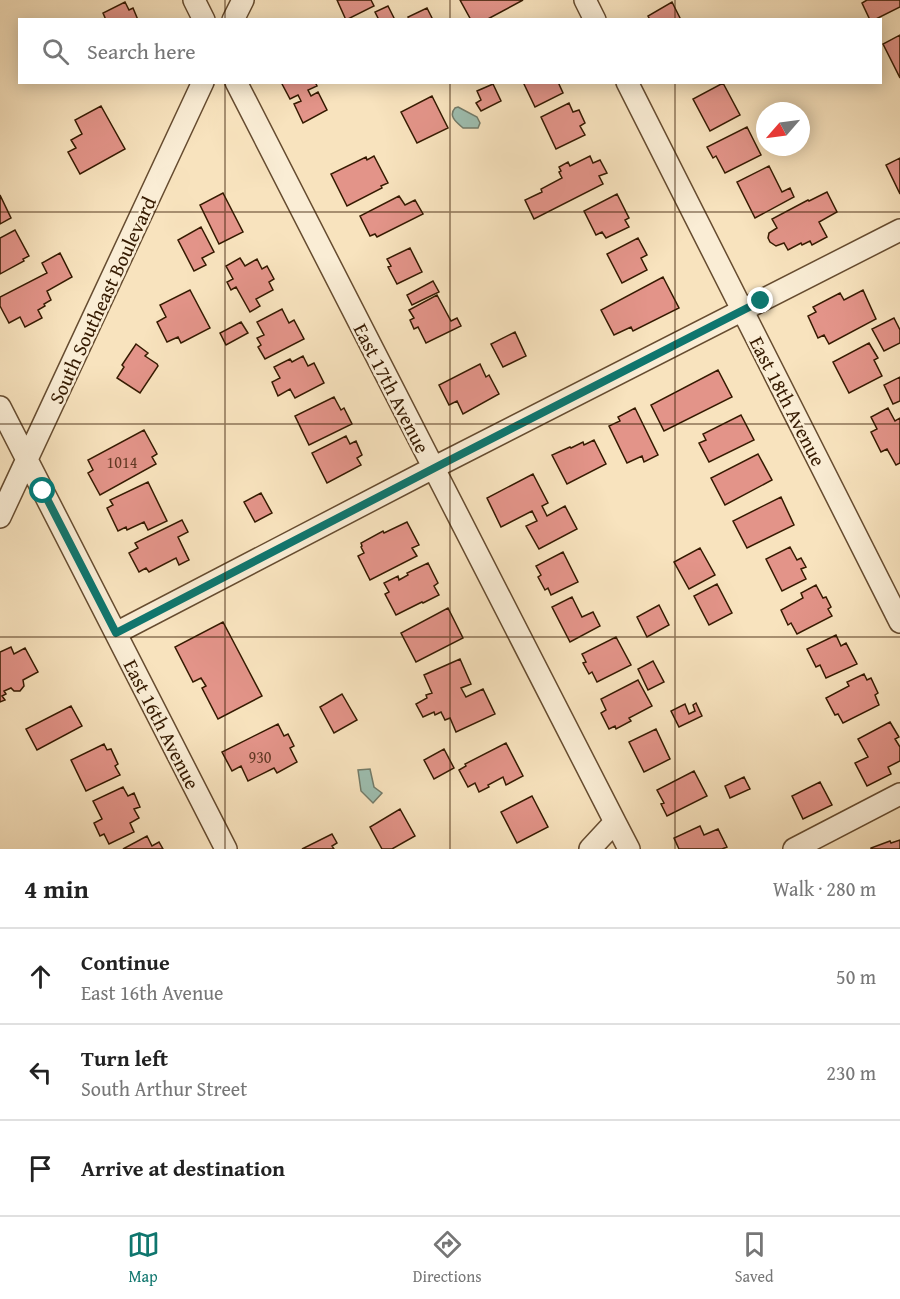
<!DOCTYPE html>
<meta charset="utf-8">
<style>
body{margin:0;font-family:"Gentium Book Plus",serif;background:#f2f2f2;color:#222}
.compass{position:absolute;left:756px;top:102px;width:54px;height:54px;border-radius:50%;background:#fff;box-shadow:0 3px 15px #0003;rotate:242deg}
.stop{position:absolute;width:18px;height:18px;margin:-14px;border:4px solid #0f766e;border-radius:50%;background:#fff}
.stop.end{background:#0f766e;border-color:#fff;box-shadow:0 2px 6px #0008}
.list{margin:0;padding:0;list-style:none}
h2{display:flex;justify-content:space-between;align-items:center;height:78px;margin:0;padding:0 24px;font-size:26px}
h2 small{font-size:20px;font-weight:400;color:#767676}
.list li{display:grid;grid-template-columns:39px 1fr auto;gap:18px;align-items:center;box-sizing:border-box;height:96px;padding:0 24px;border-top:2px solid #e0e0e0}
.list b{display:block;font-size:22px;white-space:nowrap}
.list p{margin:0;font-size:20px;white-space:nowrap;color:#767676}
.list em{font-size:20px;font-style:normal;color:#767676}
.icon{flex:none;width:33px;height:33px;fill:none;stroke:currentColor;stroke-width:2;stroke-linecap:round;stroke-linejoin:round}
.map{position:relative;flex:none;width:900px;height:849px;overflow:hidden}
.search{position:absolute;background:#fff;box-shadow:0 3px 15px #0003;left:18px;right:18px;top:18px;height:66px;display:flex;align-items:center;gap:15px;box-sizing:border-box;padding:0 21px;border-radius:0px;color:#767676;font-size:22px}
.sheet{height:366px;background:#fff}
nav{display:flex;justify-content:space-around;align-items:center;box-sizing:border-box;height:84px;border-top:2px solid #e0e0e0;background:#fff;font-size:16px;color:#767676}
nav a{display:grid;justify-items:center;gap:3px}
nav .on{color:#0f766e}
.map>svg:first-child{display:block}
.water{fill:#9dbeb0;stroke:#737c6a;stroke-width:1.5}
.building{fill:#e39489;stroke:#351a01;stroke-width:1.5}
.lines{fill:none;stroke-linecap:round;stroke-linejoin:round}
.minor-casing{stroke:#664c30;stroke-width:24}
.minor{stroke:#faedd5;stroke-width:21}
.route{stroke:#0f766e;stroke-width:8}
.grid{fill:none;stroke:#351a01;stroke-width:1.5;stroke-opacity:0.55}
.labels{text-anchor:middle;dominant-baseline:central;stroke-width:5;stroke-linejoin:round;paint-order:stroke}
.number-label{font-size:16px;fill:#603823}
.street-label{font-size:20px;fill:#351a01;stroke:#faedd5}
</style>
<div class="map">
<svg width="900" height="849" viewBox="0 0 900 849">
<rect width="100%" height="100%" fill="#f8e3be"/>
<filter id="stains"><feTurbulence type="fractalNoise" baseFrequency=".00333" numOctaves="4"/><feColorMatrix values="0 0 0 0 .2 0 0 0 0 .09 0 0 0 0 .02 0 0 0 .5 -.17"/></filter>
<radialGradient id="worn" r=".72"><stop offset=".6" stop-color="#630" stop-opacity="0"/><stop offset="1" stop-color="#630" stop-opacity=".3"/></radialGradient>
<path class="water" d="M458 107 477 117 480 123 478 128H463C456 122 448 116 455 108Z
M370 769 374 787 382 793 373 803 361 791 358 770Z"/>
<path class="building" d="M337 0H371L374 6 346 20Z
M460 0H523L486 20H471Z
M867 0H900V7L874 20H870L862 3Z
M125 2 129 10 133 8 138 20H106L103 13Z
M672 2 681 20H650L648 16Z
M388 6 395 20H379L375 12Z
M427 8 433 20H410L408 17Z
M900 35V78L883 44Z
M281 82H315L317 86 308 90 311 96 318 92 327 110 303 123 294 104 301 101 298 95 290 99Z
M523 82H558L563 93 535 107Z
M723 83 740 115 710 131 693 99Z
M493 84 501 101 481 111 476 103 481 100 477 91Z
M432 96 448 128 417 143 401 112Z
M569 103 573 112 579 110 585 123 580 126 585 135 556 149 541 117Z
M101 106 125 149 80 174 68 152 76 148 71 140 82 134 75 120Z
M747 127 761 155 725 173 716 156 713 158 707 147Z
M374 156 388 183 381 186 382 188 347 206 331 174 366 157 367 160Z
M590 156 593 163 600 160 607 173 599 176 603 184 534 219 525 200 542 192 541 189 562 178 559 172 561 171 559 167 568 162 570 166Z
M900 158V194L886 165Z
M769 166 782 192 790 188 794 197 755 218 737 182Z
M827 192 837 212 819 222 827 237 812 245 810 241 802 245 801 243 788 250 784 243 776 246 770 242 768 238 769 233 777 228 772 219 808 200 809 201Z
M223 193 243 232 219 244 200 205Z
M617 194 629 218 625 220 629 227 606 238 602 232 596 235 584 211Z
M0 195 11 218 0 224Z
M399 196 405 205 415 200 423 214 377 237 375 234 370 236 360 216Z
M201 227 214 252 202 258 206 265 194 271 178 240Z
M15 230 29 256 23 259 24 261 0 274V238Z
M638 238 647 255 641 258 647 270 622 283 607 254Z
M410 248 422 272 397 284 388 267 391 266 387 259Z
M60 253 72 277 47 291 51 300 44 304 45 306 38 310 42 318 25 327 20 317 9 323 0 306V297L47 273 42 263Z
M240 258 245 266 257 259 262 269 267 266 274 279 269 282 273 290 256 299 260 306 250 312 236 287 231 290 227 282 233 279 226 266Z
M663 277 679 308 633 331 631 327 614 335 601 310Z
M433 281 439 292 412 305 407 295Z
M190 290 210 328 181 343 178 337 167 342 157 322 166 317 160 305Z
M863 290 876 319 829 344 824 335 818 338 808 316 816 312 813 307 840 293 844 300Z
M437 295 451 321 457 318 461 326 426 343 418 327 414 329 410 320 414 318 409 310Z
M282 309 289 323 294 320 304 339 265 359 258 347 261 345 257 338 264 335 257 322Z
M894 318 900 330V343L884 351 872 329Z
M241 322 248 333 226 345 220 333Z
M515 332 526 356 503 367 491 344Z
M869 343 878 358 874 360 882 376 849 393 833 362Z
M136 344 148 353 145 356 157 364 158 366 140 393 117 378 124 367 122 365Z
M303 356 308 366 314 363 324 383 295 398 290 389 278 396 272 382 280 378 274 367 290 359 292 362Z
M480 364 486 377 489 375 499 394 463 414 457 401 449 405 439 385Z
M718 370 732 397 664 431 651 405Z
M900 377V401L893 404 884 385Z
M334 397 341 410 344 408 352 424 309 445 295 416Z
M635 408 658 455 644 462 642 456 627 463 609 426 620 421 618 417Z
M888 408 895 421 900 418V463L896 465 887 449 881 452 871 432 877 429 871 417Z
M741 415 754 440 709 462 699 443 706 440 703 434Z
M144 430 157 454 152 457 156 464 100 495 88 473 93 470 88 460Z
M346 436 350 444 356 441 362 455 357 458 361 465 327 483 312 453Z
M594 440 606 464 567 484 552 455 570 447 571 448 583 442 584 445Z
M758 454 772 480 725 505 711 478Z
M533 474 548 503 542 506 547 516 565 506 577 529 539 549 526 526 537 521 532 511 501 527 487 498Z
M148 482 167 521 148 530 144 522 127 530 126 527 118 531 107 508 113 505 110 500Z
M261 493 272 513 255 522 244 502Z
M781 497 794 525 747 548 733 521Z
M182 520 188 532 178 537 189 560 179 565 176 558 149 572 146 568 139 572 129 553 138 548 135 543Z
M407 522 419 545 412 548 417 556 370 580 358 556 364 553 361 547 362 546 361 543 383 531 384 533Z
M790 547 797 560 801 558 806 567 801 569 806 579 782 591 766 559Z
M700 548 715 575 689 589 674 562Z
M563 552 578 582 551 595 548 588 545 590 538 577 541 575 536 566Z
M428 563 438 583 434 586 439 595 423 603 422 602 396 615 385 594 389 592 384 583 398 576 399 580 408 575 407 573Z
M717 584 732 613 709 625 694 596Z
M816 585 823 598 826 597 831 607 828 609 832 616 797 634 791 623 788 625 781 610 803 598 801 593Z
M572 597 582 617 593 612 600 626 570 642 552 607Z
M659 605 669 625 647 637 637 617Z
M448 608 463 638 416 662 401 633Z
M223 622 262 696 218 719 202 688 206 686 201 678 193 682 175 647Z
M836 635 841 646 846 643 857 664 826 678 820 665 816 667 807 649Z
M616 637 631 665 597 682 592 672 589 674 583 663 586 662 582 654Z
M11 647 14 654 25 648 38 672 23 680 24 686 20 691H14L11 688 4 691 6 694 2 696 5 700 0 702V652Z
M460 659 471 684 461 688 466 697 483 689 495 714 456 732 450 718 445 720 441 712 435 715 434 712 423 717 416 704 427 698 426 695 432 693 424 675Z
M653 661 664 682 648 690 638 669Z
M864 674 867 680 871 678 878 693 875 695 879 705 843 723 838 714 835 715 826 698 849 686 847 682Z
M638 680 652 706 629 718 631 721 616 729 615 726 609 729 601 713 606 710 601 699Z
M342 694 357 720 334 733 320 707Z
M696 703 702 716 679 727 671 711 685 704 689 714 695 711 693 705Z
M71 706 82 726 37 750 26 729Z
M890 722 899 737 895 739 900 747V761L888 767 891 774 867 786 855 763 868 757 858 739Z
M278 724 284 736 288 734 294 746 290 748 297 762 277 773 274 768 248 781 241 766 232 771 222 752Z
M656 729 670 759 644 772 629 742Z
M506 743 523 776 506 785 503 777 488 785 489 787 479 792 475 783 468 787 459 770 466 766 465 764Z
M104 744 107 750 111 749 118 764 115 766 120 775 86 791 71 760Z
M444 749 454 768 434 779 424 760Z
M694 771 707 796 667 816 661 804 664 803 657 790Z
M744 777 750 789 730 798 725 786Z
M820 782 832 805 803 819 792 796Z
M123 787 128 796 134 793 140 807 134 809 139 818 130 823 134 832 109 844 104 834 100 836 94 823 102 819 93 801Z
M532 796 548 827 517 843 501 812Z
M400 809 415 836 392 849H382L370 827Z
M700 826 704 835 718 829 727 847 722 849H679L674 838Z
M332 834 337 843 332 846 334 849H302Z
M147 836 152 846 159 842 163 849H123Z
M900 840V849H871V848L890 841 891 843Z"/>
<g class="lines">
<g class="minor-casing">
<path id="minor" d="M194 0 204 20
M585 0 595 20
M233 20 243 0
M236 82 615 822
M627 82 900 622
M0 407 226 849
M0 517 203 82
M116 633 433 468 900 230
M590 849 615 822 629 849
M794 849 900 794"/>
</g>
<use href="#minor" class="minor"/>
</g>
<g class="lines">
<path class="route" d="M43 491 116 633 446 462 761 301"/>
</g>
<path class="grid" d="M225 0V20M450 0V20M675 0V20M225 82V849M450 82V849M675 82V849M0 212H900M0 424H900M0 637H900"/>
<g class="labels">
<g class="number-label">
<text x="122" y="462">1014</text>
<text x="260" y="757">930</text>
</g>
<g class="street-label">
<text transform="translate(102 300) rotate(-65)">South Southeast Boulevard</text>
<text transform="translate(392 388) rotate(63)">East 17th Avenue</text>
<text transform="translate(788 401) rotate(63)">East 18th Avenue</text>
<text transform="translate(162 724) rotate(63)">East 16th Avenue</text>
</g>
</g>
<rect width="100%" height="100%" filter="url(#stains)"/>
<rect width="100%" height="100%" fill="url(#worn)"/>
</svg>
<svg class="compass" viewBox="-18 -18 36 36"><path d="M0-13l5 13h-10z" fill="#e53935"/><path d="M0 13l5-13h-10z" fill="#767676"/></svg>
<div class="stop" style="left:43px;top:491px"></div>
<div class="stop end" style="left:761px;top:301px"></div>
<div class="search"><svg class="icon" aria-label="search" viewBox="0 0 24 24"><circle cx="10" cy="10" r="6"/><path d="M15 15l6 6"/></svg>Search here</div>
</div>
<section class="sheet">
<h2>4 min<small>Walk · 280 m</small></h2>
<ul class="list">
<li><svg class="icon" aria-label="ahead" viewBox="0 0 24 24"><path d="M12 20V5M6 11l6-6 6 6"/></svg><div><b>Continue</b><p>East 16th Avenue</p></div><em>50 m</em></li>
<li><svg class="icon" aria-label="left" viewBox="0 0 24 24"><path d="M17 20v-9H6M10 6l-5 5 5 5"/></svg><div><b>Turn left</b><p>South Arthur Street</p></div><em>230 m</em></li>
<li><svg class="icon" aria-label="arrive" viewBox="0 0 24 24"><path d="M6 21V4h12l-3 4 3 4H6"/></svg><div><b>Arrive at destination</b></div></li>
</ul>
</section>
<nav>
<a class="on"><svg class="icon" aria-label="map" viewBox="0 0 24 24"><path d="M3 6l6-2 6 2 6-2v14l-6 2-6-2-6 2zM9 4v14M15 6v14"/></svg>Map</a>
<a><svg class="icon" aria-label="directions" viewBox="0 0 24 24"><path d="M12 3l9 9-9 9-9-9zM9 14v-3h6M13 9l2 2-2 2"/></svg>Directions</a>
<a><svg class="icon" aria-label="saved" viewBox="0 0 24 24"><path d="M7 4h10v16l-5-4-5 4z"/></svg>Saved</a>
</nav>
